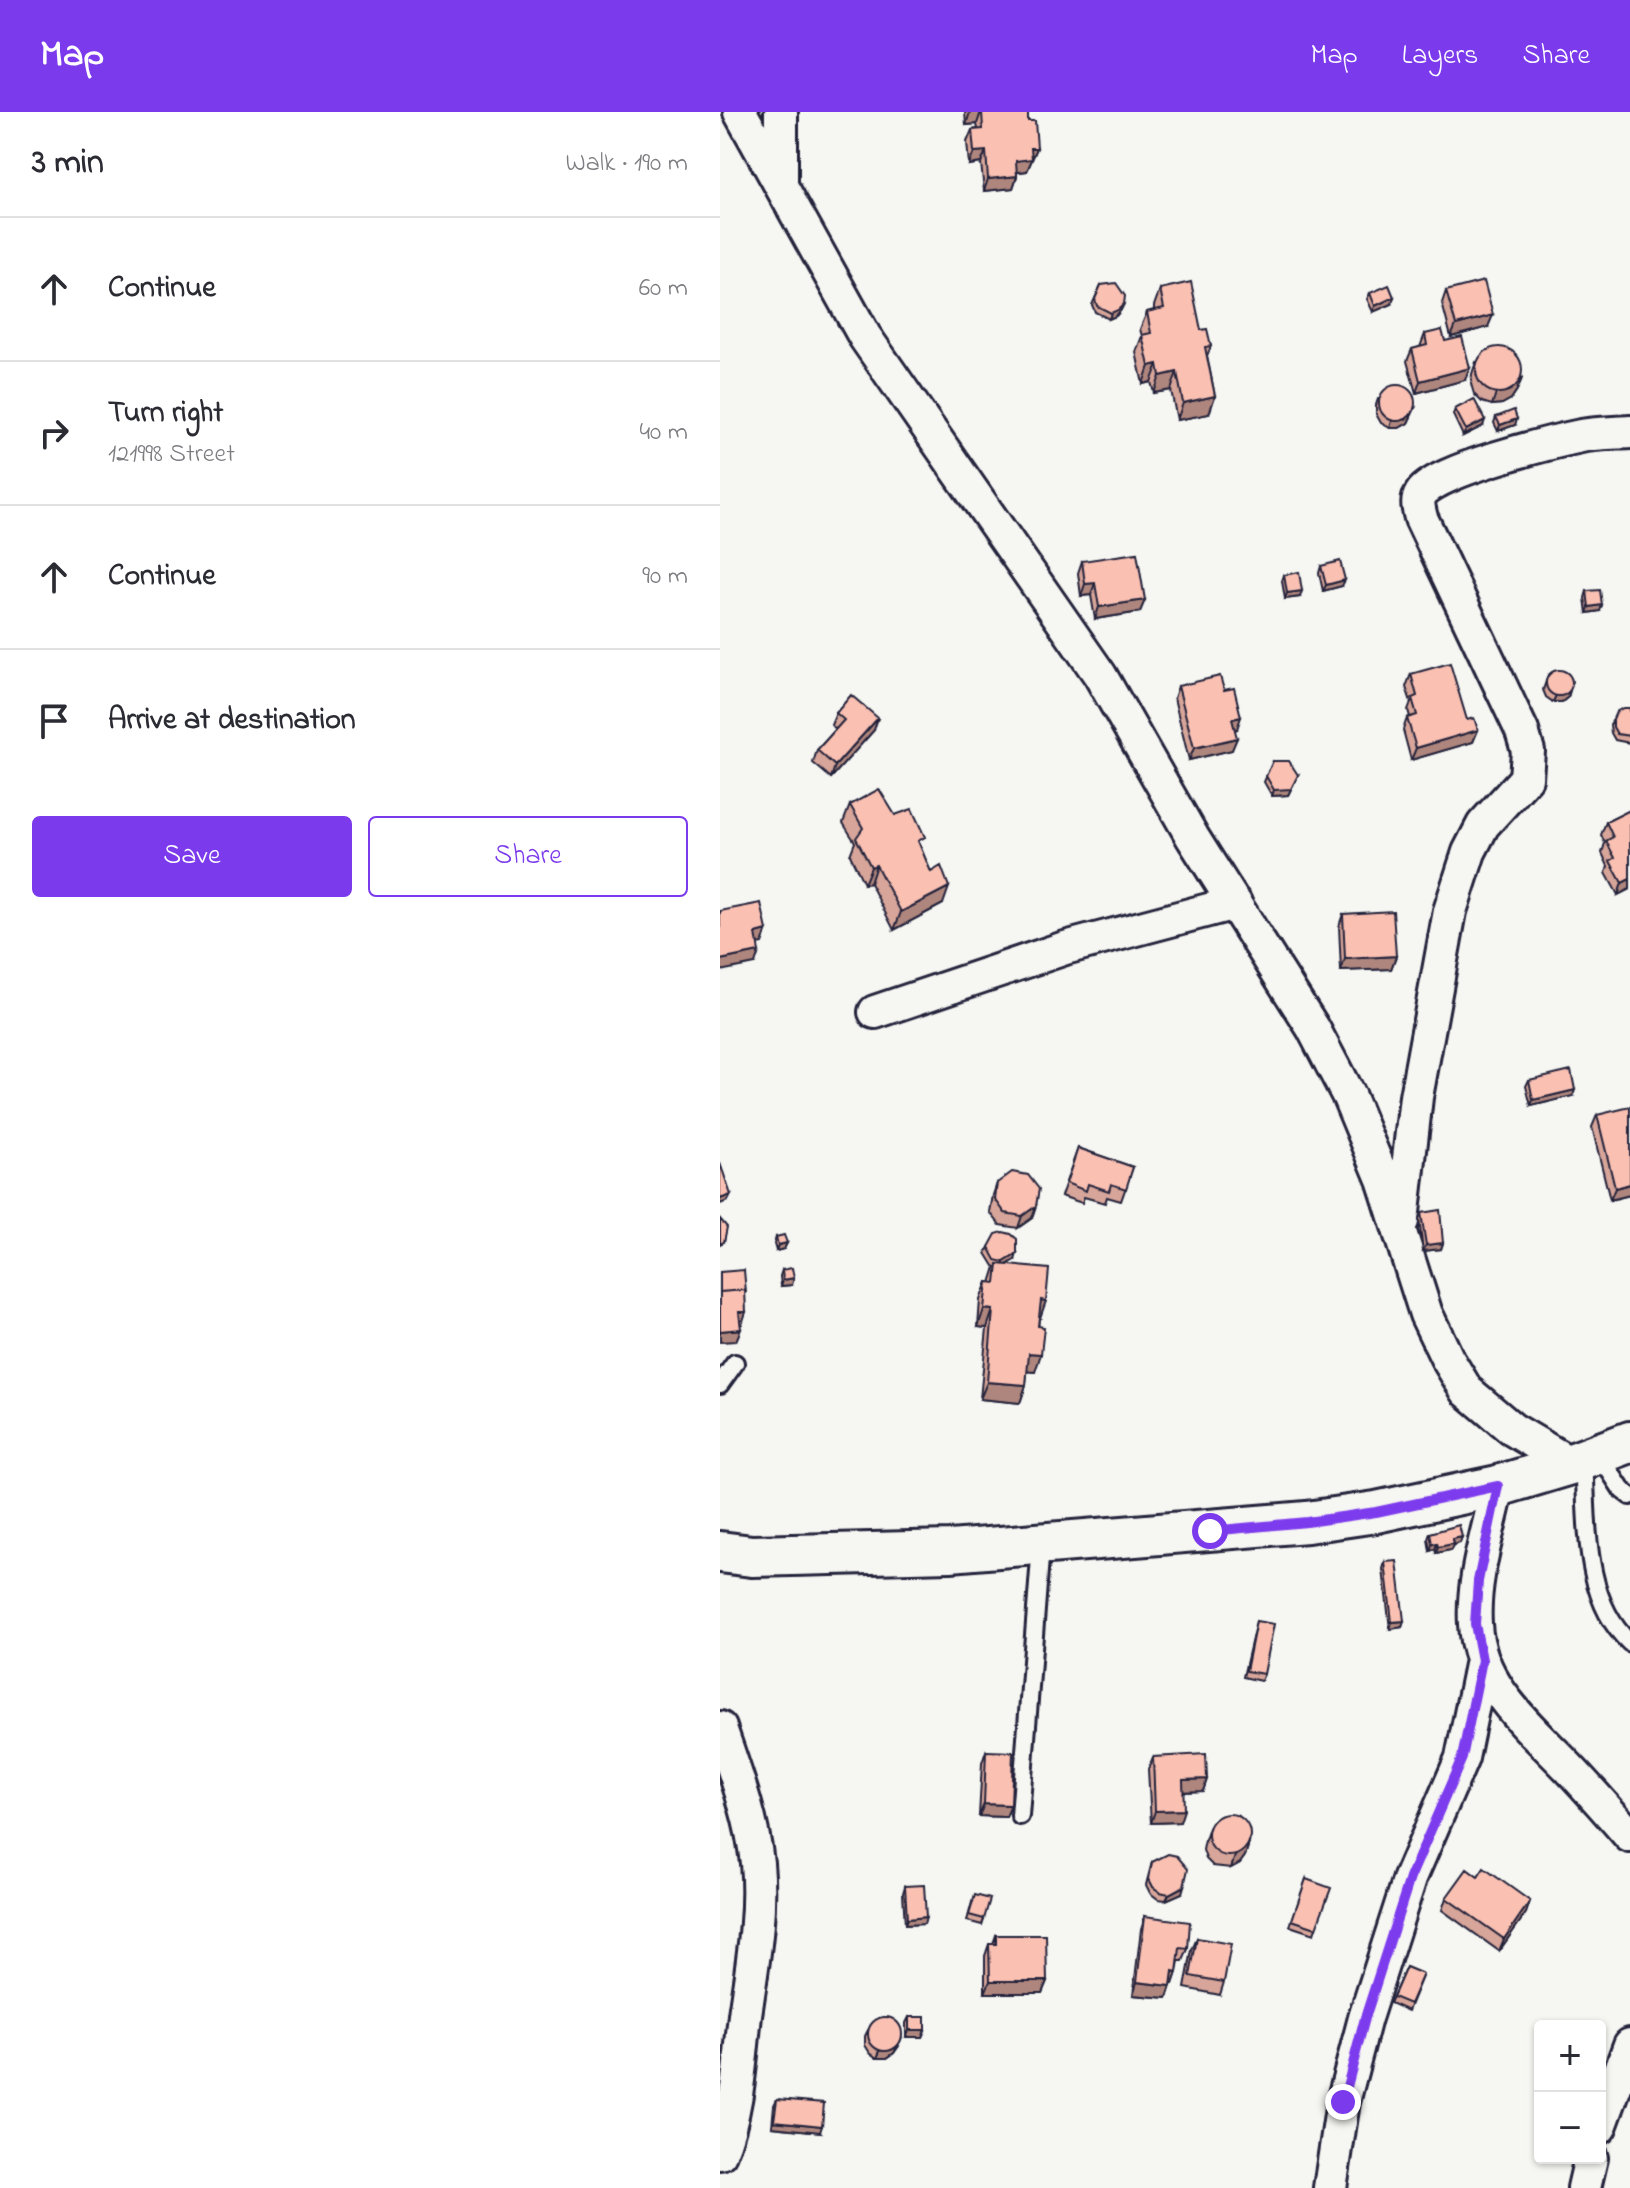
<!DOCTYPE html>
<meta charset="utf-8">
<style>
body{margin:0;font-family:"Indie Flower",sans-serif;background:#f2f2f3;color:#2b2b33}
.controls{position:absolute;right:24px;bottom:24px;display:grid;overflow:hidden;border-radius:8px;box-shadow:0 2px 6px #0004}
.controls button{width:72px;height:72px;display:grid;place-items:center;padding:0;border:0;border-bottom:2px solid #e1e1e2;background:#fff;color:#2b2b33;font:40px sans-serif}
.stop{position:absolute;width:24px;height:24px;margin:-18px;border:6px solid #7c3aed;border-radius:50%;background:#fff}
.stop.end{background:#7c3aed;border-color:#fff;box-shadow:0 2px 8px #0008}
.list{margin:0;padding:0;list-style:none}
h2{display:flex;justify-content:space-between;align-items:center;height:104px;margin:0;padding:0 32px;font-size:34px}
h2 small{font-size:26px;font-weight:400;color:#7c7c81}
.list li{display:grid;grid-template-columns:52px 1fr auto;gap:24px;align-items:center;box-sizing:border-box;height:144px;padding:0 32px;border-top:2px solid #e1e1e2}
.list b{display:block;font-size:30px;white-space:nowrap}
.list p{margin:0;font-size:26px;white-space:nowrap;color:#7c7c81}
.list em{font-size:26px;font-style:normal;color:#7c7c81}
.actions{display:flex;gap:16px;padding:24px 32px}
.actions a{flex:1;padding:18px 0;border:2px solid #7c3aed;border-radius:8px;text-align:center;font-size:28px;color:#7c3aed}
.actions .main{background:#7c3aed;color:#fff}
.icon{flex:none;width:44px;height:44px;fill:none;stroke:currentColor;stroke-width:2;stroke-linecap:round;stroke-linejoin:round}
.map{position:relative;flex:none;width:910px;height:2076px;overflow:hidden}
header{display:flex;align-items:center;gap:48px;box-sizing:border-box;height:112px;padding:0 40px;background:#7c3aed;color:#fff}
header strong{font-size:38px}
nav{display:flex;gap:44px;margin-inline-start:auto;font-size:28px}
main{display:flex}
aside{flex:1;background:#fff}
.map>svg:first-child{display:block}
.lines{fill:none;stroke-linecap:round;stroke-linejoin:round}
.service-casing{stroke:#22223b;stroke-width:22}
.minor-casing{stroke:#22223b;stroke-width:38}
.tertiary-casing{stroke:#22223b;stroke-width:46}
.service{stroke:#f6f6f2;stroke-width:16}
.minor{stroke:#f6f6f2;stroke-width:32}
.tertiary{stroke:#f6f6f2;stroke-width:40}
.wall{fill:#d7a599;stroke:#22223b;stroke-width:2}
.shaded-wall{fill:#af867d;stroke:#22223b;stroke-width:2}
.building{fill:#fac0b2;stroke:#22223b;stroke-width:2}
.route{stroke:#7c3aed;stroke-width:10}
</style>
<header>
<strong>Map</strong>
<nav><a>Map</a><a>Layers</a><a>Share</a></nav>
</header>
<main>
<aside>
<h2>3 min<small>Walk · 190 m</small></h2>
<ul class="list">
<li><svg class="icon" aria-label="ahead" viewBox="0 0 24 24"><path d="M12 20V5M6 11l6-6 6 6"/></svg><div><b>Continue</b></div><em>60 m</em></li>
<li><svg class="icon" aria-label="right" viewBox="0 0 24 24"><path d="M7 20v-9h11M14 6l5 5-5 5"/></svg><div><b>Turn right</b><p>121998 Street</p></div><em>40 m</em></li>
<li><svg class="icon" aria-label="ahead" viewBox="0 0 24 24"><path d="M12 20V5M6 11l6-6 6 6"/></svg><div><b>Continue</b></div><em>90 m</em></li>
<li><svg class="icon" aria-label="arrive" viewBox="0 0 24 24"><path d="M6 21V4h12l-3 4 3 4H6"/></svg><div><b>Arrive at destination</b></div></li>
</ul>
<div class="actions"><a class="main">Save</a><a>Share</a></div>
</aside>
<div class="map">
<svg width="910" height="2076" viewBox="0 0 910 2076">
<rect width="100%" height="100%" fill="#f6f6f2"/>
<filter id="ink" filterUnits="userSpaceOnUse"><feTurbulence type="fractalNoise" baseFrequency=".0125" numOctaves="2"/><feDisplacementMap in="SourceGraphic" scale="16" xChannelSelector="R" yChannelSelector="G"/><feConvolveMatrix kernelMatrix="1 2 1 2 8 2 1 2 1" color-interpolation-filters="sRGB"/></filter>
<g filter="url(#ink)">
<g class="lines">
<g class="service-casing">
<path id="service" d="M0 1272 15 1251
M878 1341 902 1378 910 1384
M864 1348C868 1408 862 1487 910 1531
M300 1704 321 1433"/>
</g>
<g class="minor-casing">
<path id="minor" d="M20 0 145 225 380 563 473 726 593 916 629 985 663 1067 706 1202 727 1246 747 1279 792 1317 851 1352
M61 0V69
M155 900 345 836 515 791
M682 1109 696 985 730 799 749 740 763 713 806 666 808 639 802 619 701 406C699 397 696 390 701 382 714 359 832 330 861 324 877 321 894 321 910 320
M778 1374C769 1418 752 1466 755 1512 758 1574 809 1614 849 1656 870 1678 890 1701 910 1724
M0 1616C15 1660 32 1705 37 1751 42 1801 32 1854 25 1903 20 1949 18 1998 0 2041
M880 2015 910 1933
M610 2076 623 1990 645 1906 690 1766 742 1646 762 1548
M864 2076 871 2046"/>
</g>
<g class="tertiary-casing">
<path id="tertiary" d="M0 1440 32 1444 230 1439 587 1410 656 1400 778 1374 851 1352 910 1330"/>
</g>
<use href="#service" class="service"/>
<use href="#minor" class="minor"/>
<use href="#tertiary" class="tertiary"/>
</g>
<path class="wall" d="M245 0H308V9L317 36 307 59 297 60V64L293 76 264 79 261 51 249 53 247 30 252 18 258 17 257 12 246 13Z
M381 173 401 198 396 204 389 207 375 200 372 193Z
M440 177 481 218 491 234 487 244 495 284 489 302 457 308 451 278 434 281 431 270 423 272 416 240 422 224 420 217 427 200 434 198V194Z
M726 179 768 215 731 225 722 191Z
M650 181 672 192 653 200 647 187Z
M705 222 745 268 696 281 687 249 692 237 700 235Z
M756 250 802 266 797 278 791 287 782 292 772 293 762 290 754 282 751 272 752 262Z
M658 287 695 296 688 311 679 316H670L661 311 656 302V293Z
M735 297 763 314 743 324 733 303Z
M776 305 795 313 778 319 774 311Z
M362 449 420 500 375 507 371 483 361 484 358 461Z
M601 454 622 474 603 479 599 461Z
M564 463 580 485 565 487 562 469Z
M867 479 880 499 867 501 865 486Z
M691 562 758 618 753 630 691 648 683 618 687 606 690 605 688 598 691 590 686 575Z
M828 563 850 578 848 585 842 590H833L826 585 823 578Z
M458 574 517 617 515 618 512 638 469 648 454 586Z
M910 596V631L895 628 891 621 890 613 893 607Z
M116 601 154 618 111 666 93 651 97 638 116 617 111 613Z
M553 649 578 663 568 683 552 684 544 670Z
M130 693 175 703 201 736 223 792 174 818 150 771 144 772 130 743 135 730 123 711Z
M910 698V777L898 783 886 761 888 754 882 741 885 731 881 723 886 710Z
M623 802 676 844 671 857 621 859 619 814Z
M809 968 853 984 811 994 806 974Z
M877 1003 910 1083 890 1088 872 1015Z
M358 1036 413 1055 401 1089 387 1085 385 1091 364 1085 362 1091 341 1084Z
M277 1071 312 1106 298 1116 280 1113 270 1100 273 1083Z
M701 1101 723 1131 721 1137 703 1139 699 1107Z
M56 1125 67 1131 64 1137 56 1139 54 1132Z
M269 1135 295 1148 287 1153 320 1206H319L315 1260 307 1259 306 1273 300 1291 260 1287 267 1216 258 1215 260 1188 267 1170 271 1171 276 1155 274 1154 266 1141Z
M62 1158 72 1173 61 1174 60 1164Z
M710 1421 742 1425 740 1431 733 1433 731 1438 716 1441 715 1437 710 1439 708 1427Z
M665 1450 684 1509 682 1515 670 1517 663 1457Z
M536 1509 544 1562 541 1569 523 1565Z
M266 1639 291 1693 286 1705 259 1704 262 1651Z
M433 1645 487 1667 483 1679 463 1680 460 1710 431 1711 428 1657Z
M489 1716 529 1731 525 1744 520 1751 511 1756 493 1754 486 1747 483 1738 485 1728Z
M432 1750 462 1781 446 1788 438 1787 430 1781 426 1773Z
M586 1767 596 1816 594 1822 570 1814Z
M185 1774 206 1805 204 1812 185 1813 183 1781Z
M726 1786 810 1789 806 1801 779 1839 722 1798Z
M252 1790 264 1807 262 1813 247 1809Z
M425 1804 468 1837 463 1849H459L457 1860 453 1872H451L447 1886 413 1883 421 1817Z
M276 1823 327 1869 322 1881H265V1844L269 1832H273Z
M477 1826 504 1870 500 1883 465 1876 472 1838Z
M686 1855 703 1862 688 1899 670 1891Z
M189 1905 205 1918 202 1925H186V1911Z
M148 1918 179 1934 174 1941 167 1946H157L150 1941 145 1933V1924Z
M57 1987 100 2020 52 2015 54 1993Z"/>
<path class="shaded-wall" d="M250 0H261L257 12 246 13Z
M311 36H317L307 59 292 61 296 49Z
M266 39 261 51 249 53 254 40Z
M297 64 293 76 264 79 268 67Z
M674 185 672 192 653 200 655 194Z
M404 192 401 198 396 204 389 207 391 201Z
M773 203 768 215 731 225 736 213Z
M438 252 431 270 423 272 429 254Z
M750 256 745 268 696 281 700 269Z
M457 260 451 278 434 281 440 264Z
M802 266 797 278 791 287 782 292 772 293 776 281Z
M495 284 489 302 457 308 463 291Z
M695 296 688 311 679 316H670L672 309Z
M797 307 795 313 778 319 780 313Z
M765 308 763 314 743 324 746 318Z
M625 468 622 474 603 479 606 473Z
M375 471 371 483 361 484 365 472Z
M582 479 580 485 565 487 567 481Z
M425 488 420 500 375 507 379 495Z
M882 493 880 499 867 501 869 495Z
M850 578 848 585 842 590H833L836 583Z
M521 605 517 617 508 620 512 607Z
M158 606 154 618 111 666 115 654Z
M758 618 753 630 691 648 696 636Z
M517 626 512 638 469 648 474 636Z
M578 663 568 683 552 684 554 678Z
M156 753 150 771 144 772 151 755Z
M910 767V777L898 783 902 771Z
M229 775 223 792 174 818 181 800Z
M47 818 42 831 31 833 36 821Z
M39 840 35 852 0 859V848Z
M676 844 671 857 621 859 625 847Z
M855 978 853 984 811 994 813 988Z
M910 1072V1083L890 1088 895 1076Z
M11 1083 8 1089 0 1092V1087Z
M316 1094 312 1106 298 1116 302 1104Z
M67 1131 64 1137 56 1139 58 1133Z
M723 1131 721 1137 703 1139 706 1133Z
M297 1142 295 1148 282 1156 284 1150Z
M74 1166 72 1173 61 1174 63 1168Z
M321 1188 326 1189 320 1206H314Z
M264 1197 273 1198 267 1216 258 1215Z
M19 1200H26L22 1212 15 1213Z
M21 1217 16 1229 0 1230V1219Z
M309 1241 321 1242 315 1260 303 1259Z
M267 1270 306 1273 300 1291 260 1287Z
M742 1425 740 1431 733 1433 731 1438 716 1441 718 1435 732 1427Z
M717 1431 715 1437 710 1439 712 1432Z
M684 1509 682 1515 670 1517 672 1510Z
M487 1667 483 1679 458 1680 463 1668Z
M264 1692 291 1693 286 1705 259 1704Z
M464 1698 460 1710 431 1711 435 1699Z
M529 1731 525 1744 520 1751 511 1756 515 1744Z
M464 1774 462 1781 446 1788 449 1782Z
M810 1789 806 1801 779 1839 784 1827Z
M206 1805 204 1812 185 1813 187 1807Z
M453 1859 457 1860 453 1872H449Z
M270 1869H327L322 1881H265Z
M417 1870 451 1874 447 1886 413 1883Z
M189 1918H205L202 1925H186Z
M181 1927 174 1941 167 1946H157L160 1939Z
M54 2009 102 2014 100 2020 52 2015Z"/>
<path class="building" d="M262 0H308V9H315L317 36H311L312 47 296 49 297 64 268 67 266 39 254 40 252 18 263 17Z
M764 169 773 203 736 213 726 179Z
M471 170 481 218 487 217 491 234 485 235 495 284 463 291 457 260 440 264 438 252 429 254 422 223 431 221 427 200 444 196 440 177Z
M396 171 405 184 404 192 398 198 391 201 377 194 375 187 381 173Z
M669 173 674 185 655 194 650 181Z
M722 218 725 229 742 225 750 256 700 269 692 237 707 233 705 222Z
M756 258a23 23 0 1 1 46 0a23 23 0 1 1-46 0Z
M659 291a18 18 0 1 1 36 0a18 18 0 1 1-36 0Z
M754 287 765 308 746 318 735 297Z
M794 298 797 307 780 313 776 305Z
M417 441 425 488 379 495 375 471 365 472 362 449Z
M620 449 625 468 606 473 601 454Z
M579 460 582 479 567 481 564 463Z
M880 478 882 493 869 495 867 479Z
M730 551 747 608 754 606 758 618 696 636 687 606 697 603 692 586 697 584 691 562Z
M826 571a13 13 0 1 1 26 0a13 13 0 1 1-26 0Z
M500 564 504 578 514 576 521 605 512 607 517 626 474 636 458 574Z
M131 583 158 606 115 654 97 638 124 608 116 601Z
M903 596H910V624L897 622 893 615V607L896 600Z
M553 649H569L578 663 571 677 554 678 546 664Z
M159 677 175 703 192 697 205 725 198 729 211 760 221 754 229 775 181 800 156 753 151 755 136 726 143 716 130 693Z
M910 698V767L902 771 890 749 895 746 886 729 893 725 886 710Z
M41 791 47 818 36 821 39 840 0 848V799Z
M673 799 676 844 625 847 623 802Z
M851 958 855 978 813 988 809 968Z
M910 995V1072L895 1076 877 1003Z
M358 1036 413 1055 406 1077 391 1072 389 1079 368 1072 366 1079 346 1071Z
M0 1051 11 1083 0 1087Z
M292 1060 308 1063 319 1077 316 1094 302 1104 285 1101 275 1087 277 1071Z
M720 1098 723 1131 706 1133 701 1101Z
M0 1107 7 1115 4 1130 0 1132Z
M283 1120 291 1122 297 1127V1142L284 1150 276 1148 269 1135 276 1122Z
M64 1123 67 1131 58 1133 56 1125Z
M278 1152 329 1157 326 1189 321 1188 318 1214 324 1215 321 1242 309 1241 306 1273 267 1270 273 1198 264 1197 267 1170 276 1171Z
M72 1156 74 1166 63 1168 62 1158Z
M24 1158 26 1181 25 1178 0 1180V1160Z
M25 1178 26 1200H19L21 1217 0 1219V1180Z
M739 1413 742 1425 732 1427 733 1432 718 1435 717 1431 712 1432 710 1421Z
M677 1449 684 1509 672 1510 665 1450Z
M536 1509 554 1512 544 1562 526 1559Z
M266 1639 293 1640 291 1693 264 1692Z
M486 1642 487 1667 463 1668 464 1698 435 1699 433 1645Z
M488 1723a21 21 0 1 1 42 0a21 21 0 1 1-42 0Z
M448 1742 457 1744 468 1757 464 1774 449 1782 440 1780 433 1775 429 1767 432 1750Z
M764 1756 810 1789 784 1827 726 1786 747 1757 758 1765Z
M586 1767 611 1776 596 1816 572 1808Z
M204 1773 206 1805 187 1807 185 1774Z
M255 1783 270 1787 264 1807 249 1803Z
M425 1804 470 1810 468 1837 460 1836 457 1860 453 1859 451 1874 417 1870Z
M276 1823H326L327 1869H270L269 1832H276Z
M477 1826 511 1832 504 1870 470 1864Z
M686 1855 703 1862 690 1892 673 1885Z
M148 1922a17 17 0 1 1 34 0a17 17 0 1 1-34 0Z
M189 1905H205V1918H189Z
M57 1987 104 1991 102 2014 54 2009Z"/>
</g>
<g class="lines" filter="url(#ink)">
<path class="route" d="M490 1419 587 1410 656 1400 778 1374 758 1469 755 1512 762 1548 742 1646 690 1766 645 1906 623 1990"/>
</g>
</svg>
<div class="controls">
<button>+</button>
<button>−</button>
</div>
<div class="stop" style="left:490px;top:1419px"></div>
<div class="stop end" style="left:623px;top:1990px"></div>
</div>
</main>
